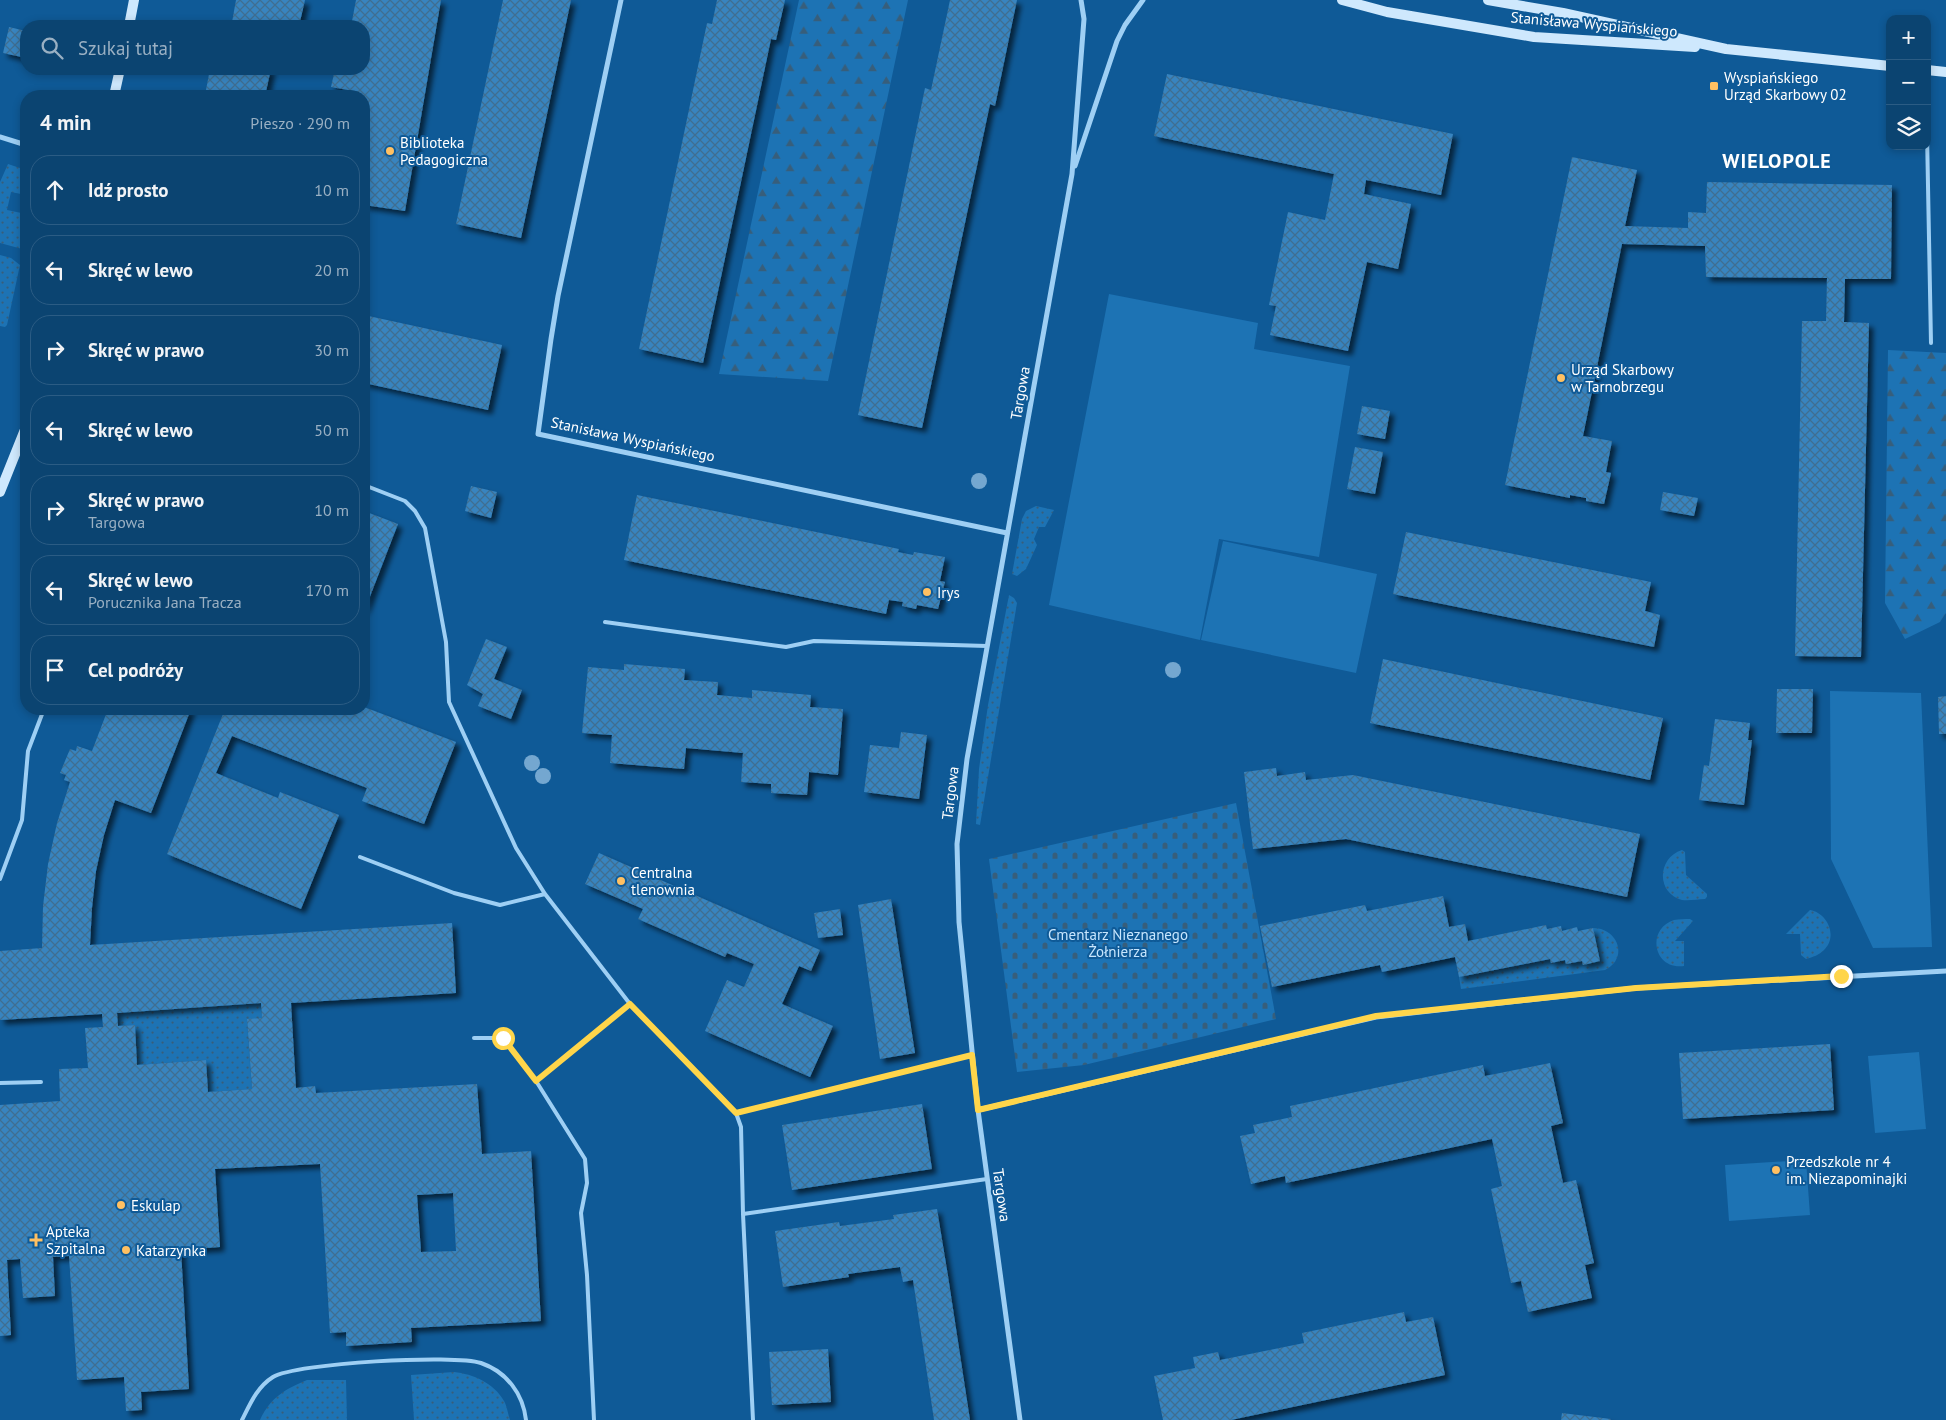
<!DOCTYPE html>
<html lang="pl">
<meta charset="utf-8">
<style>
body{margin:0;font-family:"PT Sans",sans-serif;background:#194e79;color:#f1f3f6}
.controls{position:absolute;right:15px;top:15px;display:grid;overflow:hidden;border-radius:10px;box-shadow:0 2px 8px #0003}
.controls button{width:45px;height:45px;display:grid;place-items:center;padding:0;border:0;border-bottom:1px solid #2b5c84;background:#0b4471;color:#f1f3f6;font:25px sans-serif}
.stop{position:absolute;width:15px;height:15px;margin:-11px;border:4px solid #ffd54a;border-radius:50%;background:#fff}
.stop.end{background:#ffd54a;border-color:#fff;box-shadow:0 1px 5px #0008}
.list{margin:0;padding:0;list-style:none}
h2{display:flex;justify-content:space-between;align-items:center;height:65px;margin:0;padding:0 20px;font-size:21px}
h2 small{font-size:16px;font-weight:400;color:#9ab0c3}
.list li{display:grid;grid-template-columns:32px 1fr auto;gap:15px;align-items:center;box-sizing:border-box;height:70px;margin:0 10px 10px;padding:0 10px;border:1px solid #2b5c84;border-radius:20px}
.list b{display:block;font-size:19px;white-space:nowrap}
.list p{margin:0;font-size:16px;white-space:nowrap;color:#9ab0c3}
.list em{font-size:16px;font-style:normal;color:#9ab0c3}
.icon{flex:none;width:28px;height:28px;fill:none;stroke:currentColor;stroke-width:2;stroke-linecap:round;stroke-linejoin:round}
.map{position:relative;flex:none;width:1946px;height:1420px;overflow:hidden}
.search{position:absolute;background:#0b4471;box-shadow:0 2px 8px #0003;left:20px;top:20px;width:350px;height:55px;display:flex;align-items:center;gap:12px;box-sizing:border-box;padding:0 18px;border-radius:20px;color:#9ab0c3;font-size:19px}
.panel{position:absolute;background:#0b4471;box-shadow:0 2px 8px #0003;left:20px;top:90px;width:350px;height:625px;border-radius:20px}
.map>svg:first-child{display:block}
.grass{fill:url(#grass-dots)}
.forest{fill:url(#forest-firs)}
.cemetery{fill:url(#cemetery-stones)}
.park{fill:#1d73b4}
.building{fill:url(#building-cross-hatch);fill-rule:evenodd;filter:url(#shadow)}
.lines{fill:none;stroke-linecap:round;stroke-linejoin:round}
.lane{stroke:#9ecff4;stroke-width:4}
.street{stroke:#9ecff4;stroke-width:5}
.secondary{stroke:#cee8fd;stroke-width:10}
.tree{fill:#74a7d0}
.route{stroke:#ffd54a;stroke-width:6}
.poi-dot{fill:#ffc062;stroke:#0f5a97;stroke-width:2}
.labels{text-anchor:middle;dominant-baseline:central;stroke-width:4;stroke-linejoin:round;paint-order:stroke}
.street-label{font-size:15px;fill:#fff;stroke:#0f5a97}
.poi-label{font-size:15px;fill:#fff;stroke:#0f5a97;text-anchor:start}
.park-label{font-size:15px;fill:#c7e6fe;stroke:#0f5a97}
.district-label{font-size:20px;font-weight:bold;letter-spacing:1px;fill:#fff;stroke:#0f5a97}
</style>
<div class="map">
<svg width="1946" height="1420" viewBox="0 0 1946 1420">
<defs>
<pattern id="grass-dots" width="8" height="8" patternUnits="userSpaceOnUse" patternTransform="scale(1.25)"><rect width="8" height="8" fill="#1d73b4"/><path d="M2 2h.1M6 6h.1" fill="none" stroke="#375e7b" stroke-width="1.8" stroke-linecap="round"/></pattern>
<pattern id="forest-firs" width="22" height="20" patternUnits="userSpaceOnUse" patternTransform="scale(1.25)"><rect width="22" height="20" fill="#1d73b4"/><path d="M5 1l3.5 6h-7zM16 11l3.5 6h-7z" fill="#375e7b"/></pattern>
<pattern id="cemetery-stones" width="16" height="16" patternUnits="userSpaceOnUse" patternTransform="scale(1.25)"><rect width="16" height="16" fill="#1d73b4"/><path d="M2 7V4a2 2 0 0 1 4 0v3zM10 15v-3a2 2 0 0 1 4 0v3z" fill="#375e7b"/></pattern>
<pattern id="building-cross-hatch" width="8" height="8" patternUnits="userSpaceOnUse" patternTransform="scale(1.25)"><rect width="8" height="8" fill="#3784bf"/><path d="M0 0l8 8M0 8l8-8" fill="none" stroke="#3f6e91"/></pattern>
<filter id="shadow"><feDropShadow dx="4.5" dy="4.5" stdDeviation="2.5" flood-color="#0009"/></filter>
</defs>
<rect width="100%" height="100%" fill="#0f5a97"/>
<path class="grass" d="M8 164 26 170V195L11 192 7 210 26 214V250L0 243V182Z
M0 255 11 258 20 265 7 325 5 327 0 326Z
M1036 506 1054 510 1045 527H1039L1034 539 1037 545 1026 569 1017 576 1012 574 1022 519 1026 511Z
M1009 595 1014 598 1017 603 980 825 976 824 979 769 988 705Z
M1682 850 1685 852 1686 875 1707 894V897L1705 899C1698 899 1689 901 1682 900 1656 893 1657 858 1682 850Z
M1810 910C1828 913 1838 937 1824 950 1819 955 1813 957 1806 959L1801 955 1800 934H1786Z
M1690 919 1693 921 1675 941H1684V966C1653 970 1646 929 1674 920 1679 919 1685 919 1690 919Z
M1593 928C1618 928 1629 958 1605 970L1461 989 1459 977 1550 959 1551 963 1565 960 1566 964 1582 961 1583 965 1600 961Z
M261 1003 262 1018 247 1020 252 1089 208 1092 206 1060 137 1065 135 1025 118 1026 117 1013Z
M454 1372C473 1374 494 1383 504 1401 507 1406 508 1414 510 1420H414L411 1375Z
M307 1380H346L347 1420H260C270 1398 285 1389 307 1380Z"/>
<path class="forest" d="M799 0H908L828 381 719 374Z
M1888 350 1946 353V613L1940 622 1905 639 1885 603Z"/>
<path class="cemetery" d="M1236 803 1276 1019 1084 1065 1017 1072 989 859Z"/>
<path class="park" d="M1109 294 1258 323 1254 349 1350 366 1319 557 1219 539 1200 640 1049 605Z
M1223 541 1377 574 1356 673 1201 640Z
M1830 691 1921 693 1932 947 1873 948 1831 859Z
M1919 1052 1926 1129 1875 1133 1868 1056Z
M1806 1160 1810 1215 1729 1221 1725 1165Z"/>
<path class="building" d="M236 0H305L299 26H219L221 20 232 22Z
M356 0H441L405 211 364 205V96H359V92L331 87 335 69H364V26H351Z
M503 0H571L521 238 456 224Z
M717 0H785L776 40 771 39 703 363 639 349 707 23 712 24Z
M950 0H1017L995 106 990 104 922 428 858 415 925 88 931 90Z
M9 27 26 31V58L3 53Z
M210 69H271L265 96H182L183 90 205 95Z
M1167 74 1453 134 1441 195 1366 180 1364 194 1411 204 1398 269 1367 262 1348 351 1270 335 1276 306 1269 305 1288 212 1325 220 1334 174 1154 136Z
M1572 157 1637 170 1625 226 1688 228V212L1706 213 1707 182 1892 185 1891 279H1845L1844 322 1869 323 1861 657 1795 656 1802 321H1826L1827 278 1706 277 1705 246 1622 244 1583 436 1612 441 1606 472 1611 473 1604 504 1586 501V498L1570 495V498L1505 485Z
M364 315 502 345 488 410 364 383Z
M1362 406 1390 411 1385 439 1357 434Z
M1355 447 1383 452 1375 494 1347 489Z
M471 486 497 492 491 518 465 511Z
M1663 492 1698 498 1694 516 1660 510Z
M637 495 899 549 898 552 913 555 914 552 945 557 940 581 945 582 938 609 917 605 916 609 902 606 903 602 889 600 886 614 624 560Z
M364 511 398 524 364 612Z
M1406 532 1651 582 1645 611 1660 615 1654 647 1393 594Z
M486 639 507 647 494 679 522 690 511 719 478 706 483 694 467 685Z
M1383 659 1663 718 1650 780 1370 723Z
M624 664 685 669 684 680 718 682 717 695 752 698V690L811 695 810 707 843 709 838 775 809 772 807 795 771 793V784L741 782 743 753 686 748 684 769 610 763 612 735 582 733 588 667 624 670Z
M1777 689H1813L1812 733H1776Z
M1946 696V734H1939L1938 697Z
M364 707 456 742 424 824 362 801 367 788 232 736 216 773 278 798 280 792 339 815 301 909 167 854 225 709H364Z
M108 709H191L151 813 115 800 104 835 96 871 92 908 90 945 452 923 456 993 291 1003 296 1088 315 1086 316 1093 477 1084 482 1154 531 1151 541 1321 411 1328 412 1342 346 1346V1332L330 1333 320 1164 215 1169 220 1247 181 1250 189 1389 141 1392 142 1410 126 1411 124 1377 77 1380 69 1256 53 1257 55 1296 23 1298 20 1259 7 1260 11 1335 0 1336V1105L60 1101 59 1069 88 1068 85 1028 103 1027 102 1014 0 1020V951L42 948 43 906 48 864 57 823 70 782 64 780 66 775 60 773 70 749 76 751 77 746 92 751ZM261 1003 262 1018 247 1019 252 1089 208 1092 206 1060 137 1065 135 1025 118 1026 117 1013ZM453 1193 456 1251 421 1252 417 1195Z
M1715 719 1750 723 1748 740H1752L1744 805 1699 800 1704 765 1709 766Z
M901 732 927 735 919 799 864 792 870 745 899 748Z
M1276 768 1277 776 1305 772 1306 780 1353 775 1640 834 1627 897 1346 839 1253 849 1244 772Z
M599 853 820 950 811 971 799 966 782 1004 833 1026 810 1077 705 1031 727 980 744 987 754 964 727 953 725 957 638 919 643 909 585 884Z
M1443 896 1449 927 1465 924 1468 941 1546 925 1547 929 1561 926 1562 931 1577 927 1578 931 1593 928 1600 961 1583 965 1582 961 1566 964 1565 960 1551 963 1550 959 1459 977 1455 957 1382 972 1380 965 1272 987 1260 926 1365 905 1367 911Z
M891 899 915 1053 880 1059 858 905Z
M840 909 843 935 818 938 814 913Z
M1830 1044 1834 1110 1683 1119 1679 1053Z
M1550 1063 1563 1123 1551 1126 1563 1183 1576 1180 1594 1263 1585 1265 1592 1298 1528 1312 1521 1281 1511 1283 1491 1189 1502 1186 1492 1139 1286 1183 1285 1176 1251 1184 1240 1136 1255 1133 1253 1125 1292 1117 1290 1106 1483 1065 1485 1076Z
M922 1104 932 1169 792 1190 782 1125Z
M937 1209 948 1276 970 1420H934L913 1280 903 1282 900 1267 848 1274 849 1277 783 1287 775 1231 839 1222 840 1226 894 1219 893 1215Z
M1404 1312 1406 1322 1433 1317 1445 1375 1231 1420H1163L1154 1376 1195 1368 1193 1357 1218 1352 1220 1360 1304 1343 1302 1333Z
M828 1349 831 1402 772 1405 769 1352Z
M1562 1413 1611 1419 1610 1420H1561Z"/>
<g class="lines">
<path class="lane" d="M1927 133 1931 343
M364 485 405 501 415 511 425 528 446 642 449 702 516 848 545 894 630 1004
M605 622 786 647 814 641 987 646
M360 857 454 893 500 905 545 894
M0 879 22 820 28 751 44 709
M474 1038H503L536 1081
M0 1083 41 1082
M736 1113 972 1055
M743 1214 987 1179
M242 1420C250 1404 257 1387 273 1377 296 1363 455 1354 481 1363 507 1372 523 1394 526 1420
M594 1420 587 1275 581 1213 587 1183 585 1159 536 1081 630 1004 736 1113 741 1127 743 1214 753 1420"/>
<path class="street" d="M621 0 558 296 551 339 538 434 1007 533
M0 137 26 145
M1075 166 1117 41 1125 25 1143 0
M978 1110 1376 1017 1636 988 1946 971
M1020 1420 978 1110 959 922 957 844 967 759 1072 174 1084 19 1081 0"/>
<path class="secondary" d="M1342 0 1387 12 1534 37 1695 47
M1488 0 1563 13 1726 49 1890 66
M129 26 134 0
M1927 70 1946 72
M114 96 120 69
M0 492 26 427"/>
</g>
<g class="tree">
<circle cx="979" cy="481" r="8"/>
<circle cx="1173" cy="670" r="8"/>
<circle cx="532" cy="763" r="8"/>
<circle cx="543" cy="776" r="8"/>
</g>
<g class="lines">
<path class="route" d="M503 1038 536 1081 630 1004 736 1113 972 1055 978 1110 1376 1016 1636 988 1841 976"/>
</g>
<g class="poi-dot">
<rect x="1709" y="81" width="10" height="10" rx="2.5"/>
<circle cx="390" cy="151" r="5"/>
<circle cx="1561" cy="378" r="5"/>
<circle cx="927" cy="592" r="5"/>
<circle cx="621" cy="881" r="5"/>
<circle cx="1776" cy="1170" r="5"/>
<circle cx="121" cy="1205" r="5"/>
<path d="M33.5 1232.5h5v5h5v5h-5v5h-5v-5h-5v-5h5z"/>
<circle cx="126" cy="1250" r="5"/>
</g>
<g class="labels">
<g class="street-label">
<text transform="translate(1594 24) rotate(5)">Stanisława Wyspiańskiego</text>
<text transform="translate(1020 393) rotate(-80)">Targowa</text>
<text transform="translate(633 439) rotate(12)">Stanisława Wyspiańskiego</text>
<text transform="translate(950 793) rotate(-83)">Targowa</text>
<text transform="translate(1002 1195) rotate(82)">Targowa</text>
</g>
<g class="poi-label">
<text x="1724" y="77">Wyspiańskiego<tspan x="1724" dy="17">Urząd Skarbowy 02</tspan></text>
<text x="400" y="142">Biblioteka<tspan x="400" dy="17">Pedagogiczna</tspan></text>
<text x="1571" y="369">Urząd Skarbowy<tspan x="1571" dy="17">w Tarnobrzegu</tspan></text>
<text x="937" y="592">Irys</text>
<text x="631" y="872">Centralna<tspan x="631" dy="17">tlenownia</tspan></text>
<text x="1786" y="1161">Przedszkole nr 4<tspan x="1786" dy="17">im. Niezapominajki</tspan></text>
<text x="131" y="1205">Eskulap</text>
<text x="46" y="1231">Apteka<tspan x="46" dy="17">Szpitalna</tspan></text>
<text x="136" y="1250">Katarzynka</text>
</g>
<g class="park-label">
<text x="1118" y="934">Cmentarz Nieznanego<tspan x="1118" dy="17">Żołnierza</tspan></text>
</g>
<g class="district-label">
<text x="1777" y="161">WIELOPOLE</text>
</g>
</g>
</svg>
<div class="controls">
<button>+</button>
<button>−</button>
<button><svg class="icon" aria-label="layers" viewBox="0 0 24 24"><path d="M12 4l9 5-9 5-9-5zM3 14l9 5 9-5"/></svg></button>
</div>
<div class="stop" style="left:503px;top:1038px"></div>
<div class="stop end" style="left:1841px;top:976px"></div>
<div class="search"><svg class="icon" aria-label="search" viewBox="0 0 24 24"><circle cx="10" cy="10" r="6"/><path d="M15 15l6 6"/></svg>Szukaj tutaj</div>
<section class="panel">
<h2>4 min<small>Pieszo · 290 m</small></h2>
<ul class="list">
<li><svg class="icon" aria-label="ahead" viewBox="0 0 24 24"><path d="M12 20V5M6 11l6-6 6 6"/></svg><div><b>Idź prosto</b></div><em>10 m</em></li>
<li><svg class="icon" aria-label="left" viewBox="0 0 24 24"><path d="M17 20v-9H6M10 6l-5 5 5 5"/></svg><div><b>Skręć w lewo</b></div><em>20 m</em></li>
<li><svg class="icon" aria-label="right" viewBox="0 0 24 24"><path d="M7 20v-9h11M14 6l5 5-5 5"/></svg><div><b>Skręć w prawo</b></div><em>30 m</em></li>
<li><svg class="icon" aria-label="left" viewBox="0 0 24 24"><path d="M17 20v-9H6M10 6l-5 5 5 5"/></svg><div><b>Skręć w lewo</b></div><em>50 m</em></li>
<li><svg class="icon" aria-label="right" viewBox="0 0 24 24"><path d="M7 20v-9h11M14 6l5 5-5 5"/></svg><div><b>Skręć w prawo</b><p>Targowa</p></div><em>10 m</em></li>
<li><svg class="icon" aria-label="left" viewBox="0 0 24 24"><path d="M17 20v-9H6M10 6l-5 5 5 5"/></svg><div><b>Skręć w lewo</b><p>Porucznika Jana Tracza</p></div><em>170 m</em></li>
<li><svg class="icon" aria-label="arrive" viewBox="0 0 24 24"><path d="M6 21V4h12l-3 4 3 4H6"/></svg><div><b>Cel podróży</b></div></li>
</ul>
</section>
</div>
